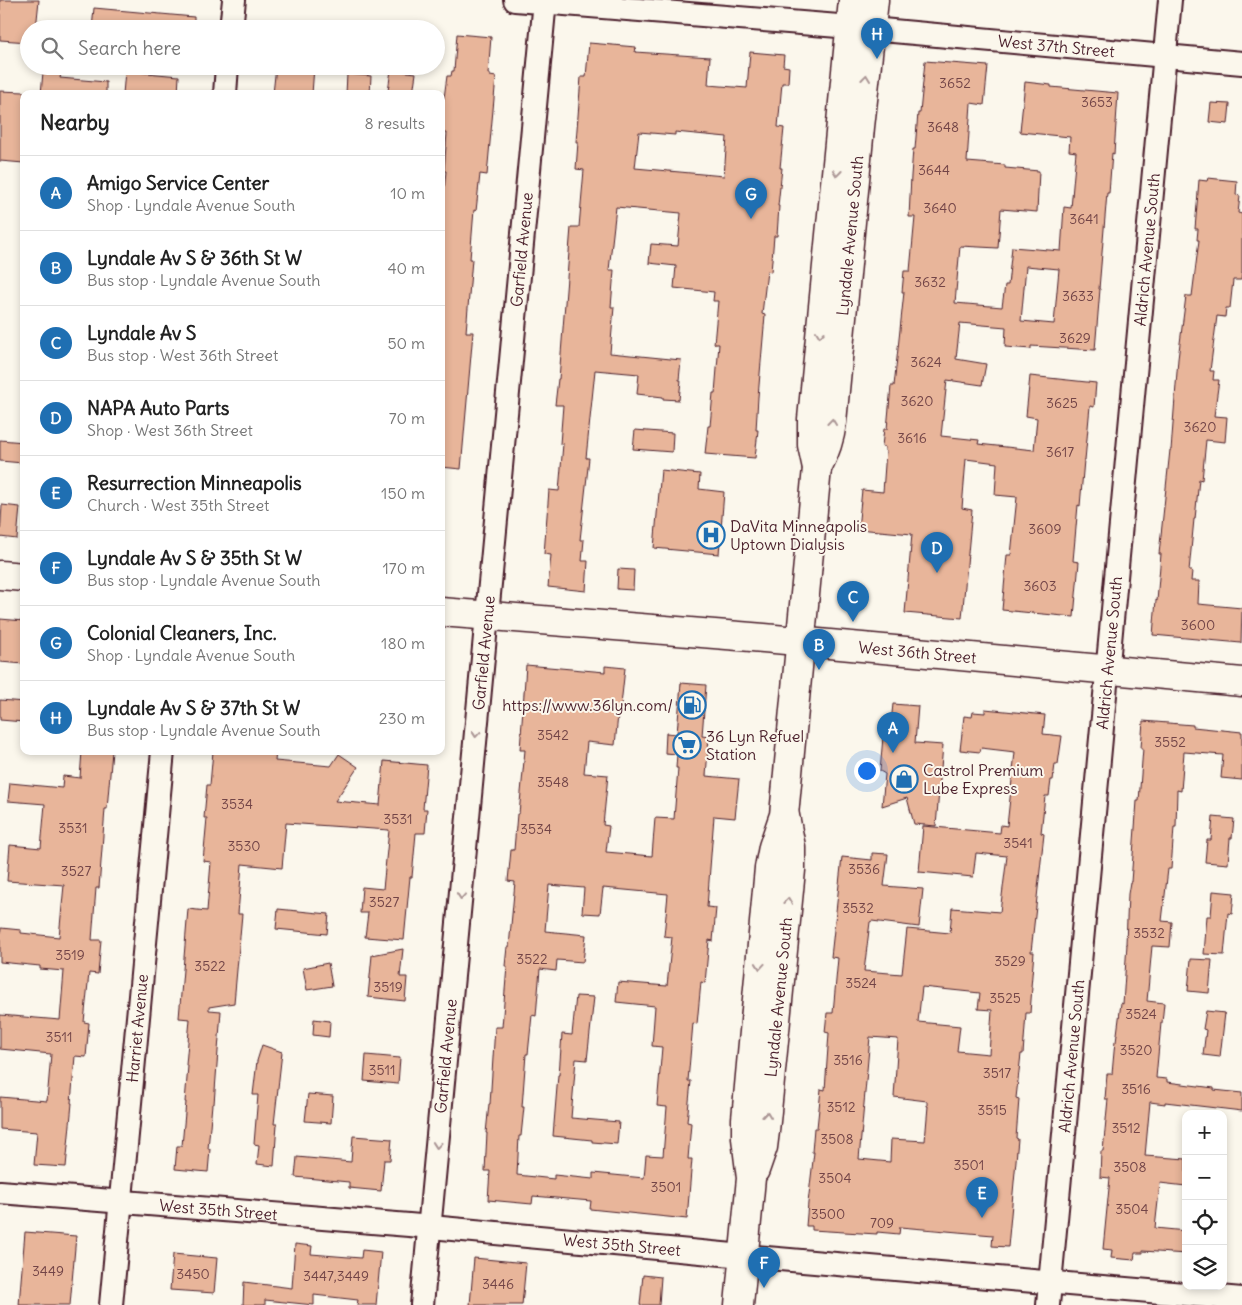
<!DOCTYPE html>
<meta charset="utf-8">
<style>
body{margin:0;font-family:Delius,sans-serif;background:#f2f2f2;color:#222}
.controls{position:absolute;right:15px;bottom:15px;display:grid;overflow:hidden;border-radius:10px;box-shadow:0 2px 8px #0003}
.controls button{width:45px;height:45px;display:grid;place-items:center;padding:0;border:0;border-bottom:1px solid #e0e0e0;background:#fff;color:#222;font:25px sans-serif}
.you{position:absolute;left:866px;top:770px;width:18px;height:18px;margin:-12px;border:4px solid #fff;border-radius:50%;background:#1a73e8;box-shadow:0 0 0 8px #1a73e833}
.badge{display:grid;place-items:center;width:32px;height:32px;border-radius:50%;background:#1f6fb2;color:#fff;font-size:16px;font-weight:700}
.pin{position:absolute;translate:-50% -41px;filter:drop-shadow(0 1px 2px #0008)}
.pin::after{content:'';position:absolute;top:26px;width:18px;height:15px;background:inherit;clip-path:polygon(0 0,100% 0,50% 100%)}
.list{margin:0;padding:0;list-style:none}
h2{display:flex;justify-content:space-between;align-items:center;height:65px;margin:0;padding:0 20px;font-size:21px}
h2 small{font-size:16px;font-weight:400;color:#767676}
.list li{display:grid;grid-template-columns:32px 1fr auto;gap:15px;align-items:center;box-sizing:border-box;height:75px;padding:0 20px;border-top:1px solid #e0e0e0}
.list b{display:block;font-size:19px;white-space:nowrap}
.list p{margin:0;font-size:16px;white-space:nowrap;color:#767676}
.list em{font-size:16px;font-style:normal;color:#767676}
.icon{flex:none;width:28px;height:28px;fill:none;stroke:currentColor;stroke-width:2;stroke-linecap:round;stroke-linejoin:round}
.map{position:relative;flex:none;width:1242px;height:1305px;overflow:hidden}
.search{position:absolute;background:#fff;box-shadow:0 2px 8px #0003;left:20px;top:20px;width:425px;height:55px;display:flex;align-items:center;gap:12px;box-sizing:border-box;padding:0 18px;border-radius:28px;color:#767676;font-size:19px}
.panel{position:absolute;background:#fff;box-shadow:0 2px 8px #0003;left:20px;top:90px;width:425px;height:665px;border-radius:10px}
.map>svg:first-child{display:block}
.building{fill:#e8b59a;stroke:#4a1f2b;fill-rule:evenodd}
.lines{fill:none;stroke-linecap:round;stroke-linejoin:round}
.minor-casing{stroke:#4a1f2b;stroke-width:26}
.tertiary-casing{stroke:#4a1f2b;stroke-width:31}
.secondary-casing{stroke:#4a1f2b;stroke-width:31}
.minor{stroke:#fbf7ec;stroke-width:22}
.tertiary{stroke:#fbf7ec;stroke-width:28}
.secondary{stroke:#fbf7ec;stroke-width:28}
.oneway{stroke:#ab9695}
.labels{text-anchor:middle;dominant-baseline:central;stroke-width:4;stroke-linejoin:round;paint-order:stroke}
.number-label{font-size:14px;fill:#724447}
.street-label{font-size:16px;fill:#4a1f2b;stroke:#fbf7ec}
.poi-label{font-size:16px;fill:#4a1f2b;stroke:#fbf7ec;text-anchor:start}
</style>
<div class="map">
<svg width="1242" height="1305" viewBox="0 0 1242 1305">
<rect width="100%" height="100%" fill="#fbf7ec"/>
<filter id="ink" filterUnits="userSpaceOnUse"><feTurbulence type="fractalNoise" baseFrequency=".02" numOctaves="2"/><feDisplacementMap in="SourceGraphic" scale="10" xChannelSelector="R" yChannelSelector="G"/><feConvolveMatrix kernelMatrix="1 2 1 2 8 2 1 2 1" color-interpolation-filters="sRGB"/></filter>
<g filter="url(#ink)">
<path class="building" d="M0 0H39L36 29H29V42L0 40Z
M94 8 194 17V29H92Z
M457 34 491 37 488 74H490V76L496 77 487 175 480 174 476 211 474 210 470 259H472L466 332H473L461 469 441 467V220L446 171H444L447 133H441V120L447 76H451L452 71H454Z
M589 43 636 47 635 52 710 57 708 85 747 88 750 52 784 55 783 66 789 67 788 83H782L778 127 784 128 780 168H782L778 206H779L777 236H774L771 272 767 271 762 314 765 315 758 397 756 430H758L755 458 705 454 708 426H710L713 393H715L719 344H714L718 301H713L714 292 674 288 676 266 649 263 651 244 678 246 681 213 616 207 609 270H614L611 307H614L610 353 681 360 679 380H681L679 400 663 399V397L637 394 639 374 595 370 586 458H589L580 540H584L582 561H588L586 591 548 587 551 555 544 554 549 490 559 491 563 444H560L563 405H555L558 379H559L571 227H579L584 170 576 169 578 142H576L581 77H586ZM639 132 675 135V132L727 137 724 176 635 168Z
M925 61 988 66 984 105 971 103 967 162 1005 165V168L1039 171 1037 212 1001 209 998 248 960 246 955 303 1002 307 1005 285H1008L1012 247 1061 251 1064 207 1071 208 1076 152 1069 151 1070 137 1020 132 1025 82 1051 85V87L1118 93 1114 154 1112 153 1109 193H1107L1099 289H1100L1095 350 1031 346V349L1005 347 1006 327 960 323 956 359 986 364 982 385 947 380 941 436 979 440 978 444 1034 450 1037 418 1026 416 1030 376 1096 383 1094 407 1090 406 1085 460H1084L1080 506 1078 505 1073 561 1079 562 1074 617 1002 610 1007 555H1011L1017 497 995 495 997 463 966 459 962 508 972 510 962 618 905 613 912 534 858 529 862 490 883 492 886 451H885V447L882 446 884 429H887L891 386H894L904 292H902L904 271H910L915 217H909L911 176 913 149H915L918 113H920ZM1026 266 1059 269 1054 324 1021 321Z
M276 66 314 67 312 94H273Z
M391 70 416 73 413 94 388 91Z
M125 71 179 76 178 94H123Z
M43 72 61 74 60 78 106 82V94H41Z
M347 74 371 76 370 94H346Z
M0 91 24 92V163L0 161Z
M1211 103 1230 104 1228 124 1209 122Z
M1208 178 1237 181 1236 195 1240 196 1238 213 1242 214V272L1241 280H1233L1230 308H1226L1225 317 1217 316 1210 371H1214L1213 380H1219L1214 416 1227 417 1225 442 1206 440 1202 480 1199 479 1195 519H1194L1189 571H1192L1191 581H1199L1198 604 1242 608 1241 643 1153 635 1156 600 1157 601 1161 554H1159L1170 450H1171L1178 359 1186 296H1192L1199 240H1197L1198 229H1195L1199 180 1207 181Z
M635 430 673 433 672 452 633 449Z
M0 440 24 442 23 463 0 461Z
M661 470 700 474 699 489 724 492 719 554 654 548Z
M2 505 20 507 17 539 0 537Z
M618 569 634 570 633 590 617 589Z
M0 619 24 621V664L0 662Z
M526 665 605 672V666L625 668 621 705H619L615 745 587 742 584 773 608 775 603 825 609 826 606 852 652 856 655 818 674 819 678 768H676L677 754 665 753 666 733 677 734 681 683 706 685 702 736 709 737 706 776 739 779 735 818 714 816 707 907 716 908 713 941 709 940 705 983 701 982 697 1024 693 1023 688 1081H691L687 1122 691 1123 688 1159H692L687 1219 590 1209 591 1201 533 1196 532 1204 488 1200 490 1171H485L487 1133H486L489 1104H490L495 1027H502L507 966H505L507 947H509L515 882 508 881 511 850H514L517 814H519L525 750H520ZM549 885 584 888 582 913 600 914 603 888 668 894 664 936 672 937 667 986 618 982 616 1002 655 1006 652 1046 662 1047 657 1106 667 1107 663 1156 646 1155 644 1178 593 1173V1179L554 1175V1179L517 1175 519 1136H521L524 1107H522L526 1054H528L532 1015 536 1016 540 969 556 971 557 960 583 962 586 935 545 931Z
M0 700 24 702V722L0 720Z
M893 704 918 706 915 743 943 745 936 826 914 824 907 798 882 806 885 774 880 771 883 737 890 732Z
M985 709 1045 715 1043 734 1062 736 1058 764H1055L1053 780H1051L1049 796H1045L1041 833 1044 834 1031 952H1034L1031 987H1032L1030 1013H1026L1023 1054H1021L1016 1098 1019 1099 1016 1138 1018 1139 1008 1247 992 1246 993 1235 900 1227 899 1234 877 1232V1234L812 1230V1226H806L808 1203 814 1152H812L814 1128H817L821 1089 825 1090 829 1033 825 1032 827 1013H833L838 958 831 957 842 857 872 860V853L888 854 884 886 923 889 919 927 872 921 870 922 864 971 902 974 907 929 950 933 952 908 1000 912 1007 856 976 853 973 877 919 872 923 826 1000 833 1001 825 1007 826 1015 752 981 748 980 752 960 750 964 716 972 717 973 712 985 713ZM922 987 980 993 978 1009 992 1010 989 1054 957 1051 960 1026 918 1022ZM870 1037 898 1039 894 1097 927 1101V1106H928L925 1141 891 1139 890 1162 859 1159Z
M1143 721 1193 725V727L1242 732V780L1221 778 1223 755 1184 752 1181 791 1177 790 1176 827H1174L1171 869H1168L1162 921 1172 922 1170 947 1152 946 1147 1001 1164 1003 1162 1023H1161L1156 1078 1167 1079V1082L1214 1088V1090L1242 1093V1111L1165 1102V1104L1150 1102 1145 1156 1186 1159V1186L1160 1183 1155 1228 1186 1231V1254L1143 1251V1253H1135L1134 1260 1111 1258 1112 1250 1103 1249 1110 1178 1100 1177 1101 1151H1103L1108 1099H1105L1107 1074H1112L1115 1041 1116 1042 1121 1003 1123 1004 1127 944H1126L1128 894 1130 882H1131L1137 801H1139L1143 748H1141Z
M82 751H112L107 809H105L99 888H96L92 940H101L98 974 89 973 84 1022 89 1023 86 1057 75 1056 71 1103H72L66 1167 34 1165 37 1132 0 1129V1097L47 1101 51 1054 0 1049V1015L60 1020 64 971 40 969V966L0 962V939L1 928 21 930V933L59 937 64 885 7 881 10 845 41 848 45 804 8 801 10 783 62 788 63 776 80 778Z
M213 751H276L275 761 331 766 339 754 358 767 335 801 380 805 384 761 427 765 423 809H427L425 833H416L412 877H410L404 940 365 937 368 913H360L362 887 383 889 389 830 286 823 282 868 242 864 238 914H242L234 1003 209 1007V1010L221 1011 214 1104H212L208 1149H210L208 1172 175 1169 177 1146H182L186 1102H185L188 1066 186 1065 190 1019 179 1018 188 909 207 911 211 862 203 861 207 818H204L207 785H210Z
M1213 817 1234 819 1232 838H1230L1228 864 1205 862 1207 840H1211Z
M1213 891 1234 893 1232 914 1228 913 1224 955 1204 954 1207 916H1211Z
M278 909 329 914 327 934 276 929Z
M403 949 400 977H407L405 1001 368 997 372 955Z
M1191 959 1212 960 1209 993 1188 991Z
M328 963 332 986 307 990 303 968Z
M576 996 594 997 587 1060 576 1059 571 1118 619 1122 617 1144 592 1142V1140L553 1136 558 1075H559L562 1034 572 1035Z
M1206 1011 1225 1013 1220 1057 1203 1055 1206 1030 1203 1029Z
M314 1019 330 1021 329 1037 313 1035Z
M262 1045 282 1052 274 1124H277L274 1166 257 1164 259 1145 254 1144 258 1095H253L257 1061Z
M366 1055 400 1058 398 1084 364 1081Z
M308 1094 333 1096 331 1123 305 1121Z
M353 1136 392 1139 390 1160H384L381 1191 349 1188V1182L295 1177 297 1157 351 1162Z
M25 1232 76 1236 70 1305H19Z
M295 1244 312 1246 311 1254 361 1258 362 1250 381 1252 376 1305H357L358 1300 314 1295V1305L265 1300V1305H243L244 1282 292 1288Z
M173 1254 217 1258 214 1293 170 1290Z
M474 1258 526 1263 522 1305H470Z
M643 1275 661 1277 659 1305H640Z"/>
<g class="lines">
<g class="minor-casing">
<g id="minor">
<path d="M515 0 851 27"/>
<path d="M231 29 234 0"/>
<path id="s1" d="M871 29 1242 63"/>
<path d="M225 94 227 66"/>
<path id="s2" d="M0 1192 409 1225 744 1256 1242 1299"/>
<path id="s3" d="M111 1305 163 751"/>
<path id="s4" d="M422 1305 545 0"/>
<path id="s5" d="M1048 1305 1170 0"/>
</g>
</g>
<g class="tertiary-casing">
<g id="tertiary">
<path d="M0 575 24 577"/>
<path id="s6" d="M441 612 764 638 1242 682"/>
</g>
</g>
<g class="secondary-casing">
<g id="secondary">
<path id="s7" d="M817 468C825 453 830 439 832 422L860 127 874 0"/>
<path id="s8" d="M755 1170 763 1147 765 1131 791 870V847L785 816"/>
<path d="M739 1305 751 1178 746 1138V1119L769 868 773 847 784 815 817 468 812 445V419L853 0"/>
</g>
</g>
<use href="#minor" class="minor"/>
<use href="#tertiary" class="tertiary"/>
<use href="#secondary" class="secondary"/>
</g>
<defs><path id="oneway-chevron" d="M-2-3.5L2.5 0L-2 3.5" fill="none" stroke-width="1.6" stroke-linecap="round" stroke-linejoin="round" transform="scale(1.25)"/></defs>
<g class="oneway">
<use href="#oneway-chevron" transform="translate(866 78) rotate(-83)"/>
<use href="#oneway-chevron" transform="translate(837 173) rotate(96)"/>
<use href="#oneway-chevron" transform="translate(820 334) rotate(96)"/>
<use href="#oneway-chevron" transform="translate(832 422) rotate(-84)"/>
<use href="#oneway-chevron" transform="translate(476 734) rotate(95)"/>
<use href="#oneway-chevron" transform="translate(461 896) rotate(95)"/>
<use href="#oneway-chevron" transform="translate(788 901) rotate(-84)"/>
<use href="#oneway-chevron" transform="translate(760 966) rotate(95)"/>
<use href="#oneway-chevron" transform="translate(767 1115) rotate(-84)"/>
<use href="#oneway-chevron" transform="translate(437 1145) rotate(95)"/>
</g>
</g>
<defs>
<g id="hospital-ring" transform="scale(1.4375)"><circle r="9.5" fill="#fbf7ec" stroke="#1f6fb2" stroke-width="1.5"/><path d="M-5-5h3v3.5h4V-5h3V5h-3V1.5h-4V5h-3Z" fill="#1f6fb2"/></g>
<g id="fuel-ring" transform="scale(1.4375)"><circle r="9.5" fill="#fbf7ec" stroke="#1f6fb2" stroke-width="1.5"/><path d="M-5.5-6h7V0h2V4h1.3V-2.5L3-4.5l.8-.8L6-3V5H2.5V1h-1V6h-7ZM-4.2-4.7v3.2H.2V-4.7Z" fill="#1f6fb2"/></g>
<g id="supermarket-ring" transform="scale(1.4375)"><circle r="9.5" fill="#fbf7ec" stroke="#1f6fb2" stroke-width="1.5"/><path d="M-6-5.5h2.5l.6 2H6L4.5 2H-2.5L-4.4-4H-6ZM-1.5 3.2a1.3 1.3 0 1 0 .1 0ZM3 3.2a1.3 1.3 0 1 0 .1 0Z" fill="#1f6fb2"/></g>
<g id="shop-ring" transform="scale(1.4375)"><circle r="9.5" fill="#fbf7ec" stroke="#1f6fb2" stroke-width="1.5"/><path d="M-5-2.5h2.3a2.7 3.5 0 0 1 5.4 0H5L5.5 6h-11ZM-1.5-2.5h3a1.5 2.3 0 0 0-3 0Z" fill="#1f6fb2"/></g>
</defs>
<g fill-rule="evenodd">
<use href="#hospital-ring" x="711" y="535"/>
<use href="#fuel-ring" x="692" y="705"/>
<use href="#supermarket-ring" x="687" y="745"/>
<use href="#shop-ring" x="904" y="779"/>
</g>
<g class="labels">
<g class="number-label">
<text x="955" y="83">3652</text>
<text x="1097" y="102">3653</text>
<text x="943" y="127">3648</text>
<text x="934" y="170">3644</text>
<text x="940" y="208">3640</text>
<text x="1084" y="219">3641</text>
<text x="930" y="282">3632</text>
<text x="1078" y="296">3633</text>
<text x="1075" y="338">3629</text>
<text x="926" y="362">3624</text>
<text x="917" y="401">3620</text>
<text x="1062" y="403">3625</text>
<text x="1200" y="427">3620</text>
<text x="912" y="438">3616</text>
<text x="1060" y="452">3617</text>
<text x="1045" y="529">3609</text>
<text x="1040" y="586">3603</text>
<text x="1198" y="625">3600</text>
<text x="553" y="735">3542</text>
<text x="1170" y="742">3552</text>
<text x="553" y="782">3548</text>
<text x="237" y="804">3534</text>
<text x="398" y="819">3531</text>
<text x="73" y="828">3531</text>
<text x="536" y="829">3534</text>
<text x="1018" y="843">3541</text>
<text x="244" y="846">3530</text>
<text x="864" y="869">3536</text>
<text x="76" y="871">3527</text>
<text x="384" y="902">3527</text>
<text x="858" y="908">3532</text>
<text x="1149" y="933">3532</text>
<text x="70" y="955">3519</text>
<text x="532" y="959">3522</text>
<text x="1010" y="961">3529</text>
<text x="210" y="966">3522</text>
<text x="861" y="983">3524</text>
<text x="388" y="987">3519</text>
<text x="1005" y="998">3525</text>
<text x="1141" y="1014">3524</text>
<text x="59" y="1037">3511</text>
<text x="1136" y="1050">3520</text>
<text x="848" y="1060">3516</text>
<text x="382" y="1070">3511</text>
<text x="997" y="1073">3517</text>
<text x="1136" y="1089">3516</text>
<text x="841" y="1107">3512</text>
<text x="992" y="1110">3515</text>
<text x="1126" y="1128">3512</text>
<text x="837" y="1139">3508</text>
<text x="969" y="1165">3501</text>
<text x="1130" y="1167">3508</text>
<text x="835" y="1178">3504</text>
<text x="666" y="1187">3501</text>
<text x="1132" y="1209">3504</text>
<text x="828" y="1214">3500</text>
<text x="882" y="1223">709</text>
<text x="48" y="1271">3449</text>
<text x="193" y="1274">3450</text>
<text x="336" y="1276">3447,3449</text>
<text x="498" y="1284">3446</text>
</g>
<g class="street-label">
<text stroke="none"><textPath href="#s1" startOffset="186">West 37th Street</textPath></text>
<text stroke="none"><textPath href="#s7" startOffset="236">Lyndale Avenue South</textPath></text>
<text stroke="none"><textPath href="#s4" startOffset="1060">Garfield Avenue</textPath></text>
<text stroke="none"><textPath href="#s5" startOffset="1060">Aldrich Avenue South</textPath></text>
<text stroke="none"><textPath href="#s6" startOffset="478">West 36th Street</textPath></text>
<text stroke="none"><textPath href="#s5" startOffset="655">Aldrich Avenue South</textPath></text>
<text stroke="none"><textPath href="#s4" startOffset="655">Garfield Avenue</textPath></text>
<text stroke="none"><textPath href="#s8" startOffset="175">Lyndale Avenue South</textPath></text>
<text stroke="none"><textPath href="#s3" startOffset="278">Harriet Avenue</textPath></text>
<text stroke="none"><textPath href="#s4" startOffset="250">Garfield Avenue</textPath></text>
<text stroke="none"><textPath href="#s5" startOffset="250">Aldrich Avenue South</textPath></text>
<text stroke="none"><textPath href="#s2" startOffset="219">West 35th Street</textPath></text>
<text stroke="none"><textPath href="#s2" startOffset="624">West 35th Street</textPath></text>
</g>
<g class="poi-label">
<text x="730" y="526">DaVita Minneapolis<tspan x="730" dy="18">Uptown Dialysis</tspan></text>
<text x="673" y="705" text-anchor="end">https://www.36lyn.com/</text>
<text x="706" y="736">36 Lyn Refuel<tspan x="706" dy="18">Station</tspan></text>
<text x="923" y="770">Castrol Premium<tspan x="923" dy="18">Lube Express</tspan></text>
</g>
</g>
</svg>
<div class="controls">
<button>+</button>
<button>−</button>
<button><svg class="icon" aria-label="locate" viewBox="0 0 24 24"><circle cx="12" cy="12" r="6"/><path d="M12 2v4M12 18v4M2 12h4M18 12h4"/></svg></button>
<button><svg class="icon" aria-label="layers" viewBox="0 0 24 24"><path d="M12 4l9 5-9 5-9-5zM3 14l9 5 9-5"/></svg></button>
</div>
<div class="you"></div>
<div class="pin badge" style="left:893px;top:753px">A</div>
<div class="pin badge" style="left:819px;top:670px">B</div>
<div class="pin badge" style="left:853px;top:622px">C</div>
<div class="pin badge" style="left:937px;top:573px">D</div>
<div class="pin badge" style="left:982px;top:1218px">E</div>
<div class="pin badge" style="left:764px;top:1288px">F</div>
<div class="pin badge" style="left:751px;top:219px">G</div>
<div class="pin badge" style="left:877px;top:59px">H</div>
<div class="search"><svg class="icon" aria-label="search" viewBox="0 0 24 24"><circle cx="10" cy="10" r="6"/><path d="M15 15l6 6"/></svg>Search here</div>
<section class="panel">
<h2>Nearby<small>8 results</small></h2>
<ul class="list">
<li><span class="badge">A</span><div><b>Amigo Service Center</b><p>Shop · Lyndale Avenue South</p></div><em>10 m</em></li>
<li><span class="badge">B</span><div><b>Lyndale Av S &amp; 36th St W</b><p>Bus stop · Lyndale Avenue South</p></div><em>40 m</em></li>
<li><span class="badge">C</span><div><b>Lyndale Av S</b><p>Bus stop · West 36th Street</p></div><em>50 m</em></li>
<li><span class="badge">D</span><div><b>NAPA Auto Parts</b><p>Shop · West 36th Street</p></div><em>70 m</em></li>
<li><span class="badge">E</span><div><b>Resurrection Minneapolis</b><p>Church · West 35th Street</p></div><em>150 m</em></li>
<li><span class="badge">F</span><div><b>Lyndale Av S &amp; 35th St W</b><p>Bus stop · Lyndale Avenue South</p></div><em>170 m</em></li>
<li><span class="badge">G</span><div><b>Colonial Cleaners, Inc.</b><p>Shop · Lyndale Avenue South</p></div><em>180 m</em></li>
<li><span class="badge">H</span><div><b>Lyndale Av S &amp; 37th St W</b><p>Bus stop · Lyndale Avenue South</p></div><em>230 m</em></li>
</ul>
</section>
</div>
